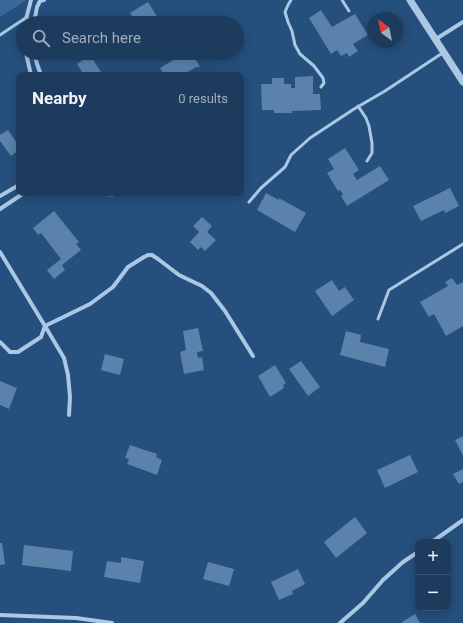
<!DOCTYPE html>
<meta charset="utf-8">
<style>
body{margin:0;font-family:Roboto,sans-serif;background:#294666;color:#f1f3f6}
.controls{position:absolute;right:12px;bottom:12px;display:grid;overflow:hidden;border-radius:8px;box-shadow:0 2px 10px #0003}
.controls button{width:36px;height:36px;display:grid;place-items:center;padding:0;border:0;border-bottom:1px solid #3a5572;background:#1c3b5d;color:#f1f3f6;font:20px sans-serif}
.compass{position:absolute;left:367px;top:12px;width:36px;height:36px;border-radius:50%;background:#1c3b5d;box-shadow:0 2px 10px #0003;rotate:327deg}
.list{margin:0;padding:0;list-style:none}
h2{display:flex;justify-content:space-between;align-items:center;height:52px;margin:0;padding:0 16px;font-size:17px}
h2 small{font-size:13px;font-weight:400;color:#a0adbc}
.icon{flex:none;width:22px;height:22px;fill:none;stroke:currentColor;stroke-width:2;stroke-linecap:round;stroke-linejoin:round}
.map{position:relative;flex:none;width:463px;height:623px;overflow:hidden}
.search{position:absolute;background:#1c3b5d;box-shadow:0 2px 10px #0003;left:16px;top:16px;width:228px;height:44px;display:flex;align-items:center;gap:10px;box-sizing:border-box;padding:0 14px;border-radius:22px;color:#a0adbc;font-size:15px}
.panel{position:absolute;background:#1c3b5d;box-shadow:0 2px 10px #0003;left:16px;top:72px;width:228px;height:124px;border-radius:8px}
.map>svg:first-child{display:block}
.green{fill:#396999}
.building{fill:#5a82ab}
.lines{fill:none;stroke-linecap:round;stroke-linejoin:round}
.service{stroke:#aac7e4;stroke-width:3}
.minor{stroke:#aac7e4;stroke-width:4}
.tertiary{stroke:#aac7e4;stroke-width:7}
</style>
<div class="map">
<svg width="463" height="623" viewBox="0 0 463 623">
<rect width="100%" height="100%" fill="#254f7c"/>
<path class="green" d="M0 0H27L0 17Z"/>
<path class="building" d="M148 2 161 23H136L130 13Z
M321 10 332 27 355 14 368 35 353 44 358 51 349 57 347 53 341 56 337 50 331 54 309 18Z
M185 53H192L200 67H196L186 73 187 75H164L160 68Z
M90 55 103 75H84L77 64Z
M313 76V94H320L321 110 292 111V113H274V110H262L261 84H272V78H284V84H291V88H295V77Z
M8 130 19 146V150L11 156 0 141V135Z
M345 148 359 170 353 174 357 180 380 166 389 180 347 206 341 196 343 194 340 190 338 191 327 173 334 169 328 159Z
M450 188 459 206 445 213 444 210 421 221 413 206Z
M97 193H113V197L96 195Z
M266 193 279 200V198L306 213 295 232 257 210Z
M54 211 79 242 76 244 81 250 62 265 65 270 54 279 47 270 61 259 41 233 38 235 33 228Z
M202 217 212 226 207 232 216 240 205 251 201 247 198 250 190 242 199 232 193 226Z
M452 278 457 285 463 282V326L446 336 434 314 429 317 420 302 448 286 445 282Z
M332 280 339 291 345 287 354 300 332 316 315 291Z
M198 328 203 351 197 352 198 358 202 357 204 370 184 374 180 352 186 350 183 331Z
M346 331 361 335 360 342 389 349 385 367 340 355Z
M105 354 124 359 120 375 101 370Z
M301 361 320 387 308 396 289 369Z
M275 365 286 383 283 385 284 388 270 397 258 376Z
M0 381 17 388 9 409 0 405Z
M463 436V456L455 440Z
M130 445 157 454 156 457 162 460 157 475 127 464 129 459 125 458Z
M410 455 418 472 385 488 377 470Z
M463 469V482L459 484 453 474Z
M355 517 367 533 336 558 324 542Z
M0 543H2L5 564 0 565Z
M24 545 73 551 71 571 22 565Z
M121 557 144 561 140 583 104 577 107 561 121 563Z
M208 562 234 569 229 586 203 579Z
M298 569 305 584 292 591 293 594 279 600 271 582Z
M415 614 420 623H403L402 622Z"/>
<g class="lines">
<path class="service" d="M291 0 288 5 285 12 288 22 292 31 295 45 300 54 314 66 323 78 324 83 321 87
M342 0 349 11
M0 35 27 17
M358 106 366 118 369 126 372 143V153L367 161
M249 202 261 188 285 167 291 155 310 138 354 109 385 91 444 52
M378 319 389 290 463 244"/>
<path class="minor" d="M25 23 31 0
M34 23 37 7 40 1 44 0
M436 39 463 22
M26 53 31 75
M34 53 37 64 41 75
M0 196 19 185
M0 209 24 193
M0 252 45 326 64 358 68 375 70 397 69 415
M0 342 10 352H18L41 337 45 326 90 304 113 287 128 267 144 257 148 255H152L158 259 179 275 202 286 211 293 225 311 253 356
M432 542 463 520
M0 615 76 618 112 623
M340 623 363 603 383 580 403 562 418 552"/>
<path class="tertiary" d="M410 0 463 82"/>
</g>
</svg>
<div class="controls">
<button>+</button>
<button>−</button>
</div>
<svg class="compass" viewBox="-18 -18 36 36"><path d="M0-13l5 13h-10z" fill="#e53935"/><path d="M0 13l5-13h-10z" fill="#a0adbc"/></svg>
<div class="search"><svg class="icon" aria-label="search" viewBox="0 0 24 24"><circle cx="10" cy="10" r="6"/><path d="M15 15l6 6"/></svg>Search here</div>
<section class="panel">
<h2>Nearby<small>0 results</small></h2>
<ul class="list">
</ul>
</section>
</div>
